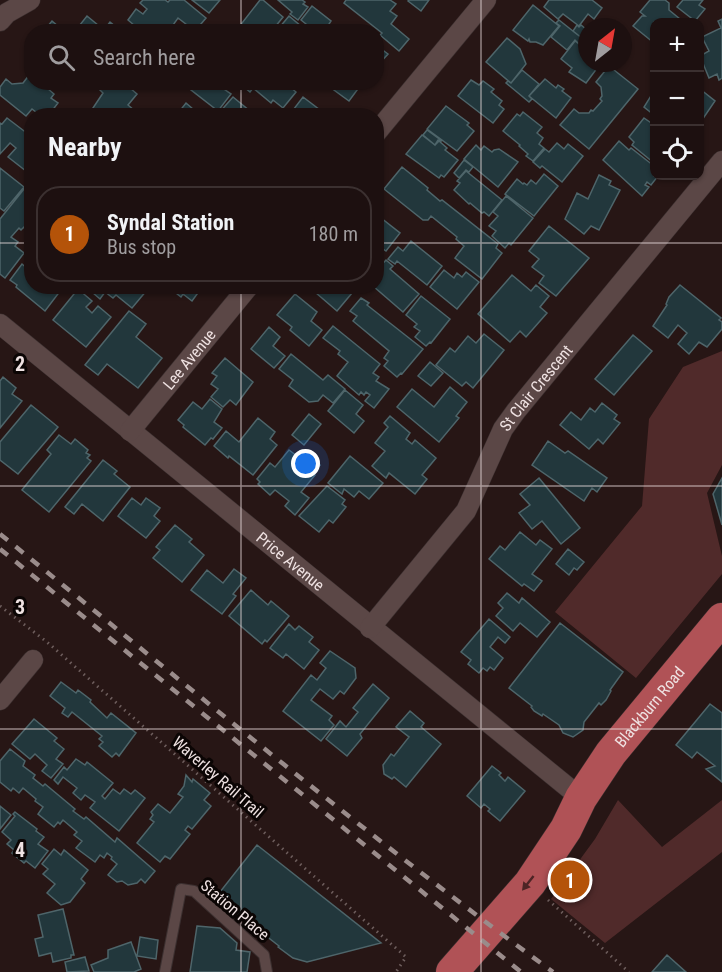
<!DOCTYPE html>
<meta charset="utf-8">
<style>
body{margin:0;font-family:"Roboto Condensed",sans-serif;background:#2a1e1e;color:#f1f3f6}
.controls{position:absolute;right:18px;top:18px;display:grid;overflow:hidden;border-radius:12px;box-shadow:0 2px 4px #0004}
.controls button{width:54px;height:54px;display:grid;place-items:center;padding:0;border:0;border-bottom:2px solid #3b3030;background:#1d1010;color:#f1f3f6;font:30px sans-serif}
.compass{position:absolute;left:578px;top:18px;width:54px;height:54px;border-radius:50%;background:#1d1010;box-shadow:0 2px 4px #0004;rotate:31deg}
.you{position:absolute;left:306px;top:464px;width:21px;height:21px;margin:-15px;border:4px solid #fff;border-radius:50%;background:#1a73e8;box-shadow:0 0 0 9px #1a73e833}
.badge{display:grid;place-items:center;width:39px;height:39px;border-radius:50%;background:#b45309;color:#fff;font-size:20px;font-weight:700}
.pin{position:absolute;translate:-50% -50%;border:3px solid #fff;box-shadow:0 2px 6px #0006}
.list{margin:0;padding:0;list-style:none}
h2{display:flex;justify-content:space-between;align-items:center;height:78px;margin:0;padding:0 24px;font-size:26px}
h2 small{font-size:20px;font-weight:400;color:#a09d9f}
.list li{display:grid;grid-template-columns:39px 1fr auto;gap:18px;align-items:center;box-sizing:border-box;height:96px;margin:0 12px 12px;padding:0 12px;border:2px solid #3b3030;border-radius:24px}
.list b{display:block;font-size:22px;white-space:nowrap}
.list p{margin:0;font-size:20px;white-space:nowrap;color:#a09d9f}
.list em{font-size:20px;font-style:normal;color:#a09d9f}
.icon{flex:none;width:33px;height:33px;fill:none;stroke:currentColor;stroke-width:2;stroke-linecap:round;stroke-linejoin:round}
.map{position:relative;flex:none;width:722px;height:972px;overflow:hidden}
.search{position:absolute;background:#1d1010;box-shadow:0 2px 4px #0004;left:24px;top:24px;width:360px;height:66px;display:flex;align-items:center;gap:15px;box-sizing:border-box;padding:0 21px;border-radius:24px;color:#a09d9f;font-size:22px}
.panel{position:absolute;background:#1d1010;box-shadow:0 2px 4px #0004;left:24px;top:108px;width:360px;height:186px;border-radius:24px}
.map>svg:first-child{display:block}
.park{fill:#502a2a}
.building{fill:#22373c;stroke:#4e656a;stroke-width:1.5}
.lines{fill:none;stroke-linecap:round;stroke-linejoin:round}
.service-casing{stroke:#3c3030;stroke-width:12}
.minor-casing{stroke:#3c3030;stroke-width:21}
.primary-casing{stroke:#3c3030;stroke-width:33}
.path{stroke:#6e5e5d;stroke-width:3;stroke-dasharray:1.5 4.5;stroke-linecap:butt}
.service{stroke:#5b4746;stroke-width:10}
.minor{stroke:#5b4746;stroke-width:20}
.primary{stroke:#b05256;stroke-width:32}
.rail{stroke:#9a8c8b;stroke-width:4.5;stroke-dasharray:10 10;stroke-linecap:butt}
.oneway{fill:#4d2425}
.grid{fill:none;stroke:#efe2e2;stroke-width:1.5;stroke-opacity:0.55}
.labels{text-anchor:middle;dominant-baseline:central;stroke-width:6;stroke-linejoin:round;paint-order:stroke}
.street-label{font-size:16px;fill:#efe2e2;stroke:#0b0504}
.grid-label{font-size:20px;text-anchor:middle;font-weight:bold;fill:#efe2e2;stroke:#0b0504;stroke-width:6;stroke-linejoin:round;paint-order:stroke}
</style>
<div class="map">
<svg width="722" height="972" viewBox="0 0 722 972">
<rect width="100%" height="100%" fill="#271615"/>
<path class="park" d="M722 351V465L707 493 722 556V574L636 678 555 612 642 506 649 419 683 367Z
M618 800 662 847 722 800V852L605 943 551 899 595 839Z"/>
<path class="building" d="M143 0H165L168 2 170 0H184L206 18 195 31 178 18 168 32H142L128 20 136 9 143 14 147 9 140 3Z
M192 0H220L209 13Z
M260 0H263L283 17 271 32H235Z
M278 0H302L305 2 303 4 308 7 298 20 290 14 292 12Z
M346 0H390L396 4 390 11 397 16 391 24 409 39 399 51 380 35 382 33 344 3Z
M409 0H429L421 11 408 1Z
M549 0H592L602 8 594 19 588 14 579 26 563 14 558 19 544 7Z
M650 0H665L669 3V10L680 19 677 22H654V43L633 26 642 16H645L640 12Z
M683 0H703L699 5 705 9 695 21 677 7Z
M533 5 559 26 543 45 536 42H530L529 39 528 41 513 30Z
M312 6 331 21 324 32H316L301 20Z
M87 16 104 30 110 22 121 31 81 32 83 29 79 26Z
M289 16 302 27 300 30 301 32H283L279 28Z
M722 19V78L719 80 717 74 709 78 700 56 709 51 702 37 721 28 718 21Z
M559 20 583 39 579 44 575 40 567 50 551 37 560 26 556 23Z
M52 21 65 32H43Z
M577 25 579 27 581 25 587 30V42L573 31Z
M507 38 520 49 526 64 511 83 486 62Z
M575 41 587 50V63H601L586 83 569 72 572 68 561 59Z
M376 45 388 54 376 67Z
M609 66 638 89 589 149 560 125 574 109 579 113H589L591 110 593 111 602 101 600 99 602 96 601 87 596 82Z
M522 70 539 84 529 96 532 99 529 102 506 83 508 81 511 83Z
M30 74 32 76V82H40L54 94 51 98 58 103 48 116H41L32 109 26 116 0 95V87L6 79 12 84 23 83Z
M545 79 556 88 558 85 564 89 562 91 571 98 556 118 529 96Z
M471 80 479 85 483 81 494 89 491 92 502 101 499 105 504 109 493 123 458 96Z
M92 82H123L137 94 128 105 141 116H91L89 114 103 93Z
M189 82H225L221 87 231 94 218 111 186 86Z
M238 82H284L296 92 283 108 273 100 271 103 253 88 250 92Z
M323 82H363L349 101Z
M700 89 715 101 700 123Z
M654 91V115L644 107Z
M233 97 256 116H220L218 114Z
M303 97 320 110 318 114 320 116 290 114Z
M186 103 201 116H171L176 110 179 112Z
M446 106 469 123 467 125 474 131 457 151 427 129Z
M523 112 542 127 537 133 543 138 539 144 544 148 533 161 526 156 528 154 519 146 520 145 503 131 517 114 520 116Z
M7 118 32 137V165L26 171 8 157 16 148 10 143 0 154V123L2 124Z
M644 118 654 125V163L632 145 634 142 629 137Z
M427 130 442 141 438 140 435 145 423 135Z
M422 135 435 145 439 141 447 148 445 150 458 160 444 177 441 175 439 178 406 154Z
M619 141 629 150 631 148 654 166V176H658L651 185 647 182 645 185 649 187 642 196 603 160Z
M557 143 564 149 568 144 583 156 562 182 542 166 540 168 533 162 545 149 549 152Z
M476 145 481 150 484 146 492 152 494 150 499 149 518 162 498 187 464 159Z
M464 160 473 167 469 172 466 170 459 178 454 173Z
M402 167 428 188 427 190 440 201 442 200 498 244 496 248 502 253 482 279 455 258 464 246 456 239 457 237 431 216 428 220H423L384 189Z
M0 168 24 187 4 211 0 208Z
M466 171 502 200 489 216 484 212 482 213 470 203 469 204 454 190 460 183 457 181Z
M544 174 558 186 534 216 505 194 517 179 523 184 524 183 527 185 531 180 536 184Z
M599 175 611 181 609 185 620 190 599 230 591 226 584 234 565 219 577 193 588 199Z
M24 189 32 195V228L28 231 24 227 21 230 19 228 11 237 18 242 15 246 24 253 5 278 0 274V219Z
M506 196 533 218 511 245 509 243 505 248 492 236 496 231 489 226 498 216 493 212Z
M376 214 400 233 386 251 376 244Z
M549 226 589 258 556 296 539 283 544 276 532 267 539 259 529 251Z
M411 241 442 266 427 285 397 261 395 264 388 259 398 247 403 251Z
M386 260 393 266 390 269 419 294 403 312 373 286H376V282L381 277 376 271Z
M22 264 29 270 32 267V286H56L61 290 45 311 16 287 17 285 10 280Z
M444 270 454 278 457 273 462 277 466 272 479 282 457 309 430 287Z
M512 275 531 291 536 285 549 296 540 307 547 313 526 337 520 331 510 342 478 314Z
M680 285 721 318 719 320 722 322V329L707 347 699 342 689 354 678 344 687 333 678 325 668 338 653 326 667 305 666 304 669 297Z
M85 286H143L147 290 132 308 116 295 113 298 105 292 100 299Z
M167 286H203L192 301 183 294 181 297Z
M308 286H343L352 293 337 311Z
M78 289 92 301 86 307 92 313 98 306 111 317 86 347 53 320Z
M295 294 317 312 311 321 322 330 309 346 290 330 292 327 277 315Z
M421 296 450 319 431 343 430 342 426 346 415 337 420 331 414 327 417 324 406 315Z
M361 298 369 303 367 305 423 349 402 374 401 373 397 377 384 366 388 361 384 358 389 351 353 321 357 316 350 311Z
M129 311 146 324 136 337 162 358 138 388 107 364 98 375 85 365Z
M333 326 380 364 373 373 379 377 376 381 389 389 374 408 365 401 370 395 366 392 364 395 361 392 359 395 337 376 348 362 338 354 340 351 323 338Z
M269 327 280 337 273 346 285 356 274 368 251 349Z
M484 334 504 350 473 388 466 382 462 386 436 365 450 348 455 352 468 336 476 343Z
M633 335 652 351 614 395 595 379Z
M291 354 323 380 328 375 345 389 333 403 323 395 318 401 309 402 289 386 293 380 279 369Z
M225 358 253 382 236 405 230 400 223 407 211 397 218 389 211 384 217 376 212 373Z
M430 362 443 373 431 386 418 376Z
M3 377 16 388 12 394 22 401 0 428V381Z
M450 387 467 402 456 416 459 418 439 442 397 407 412 389 434 407Z
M345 390 363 405 356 414 364 421 354 433 328 411Z
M210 399 222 409 214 422 222 428 213 439 211 438 205 445 183 427 184 425 178 420 193 402 202 409Z
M602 403 617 415 614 419 620 423 603 444 598 439 589 449 560 425 571 412 581 420 590 408 595 412Z
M31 405 58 427 18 474 0 460V442Z
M309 414 321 424 304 445 292 435Z
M390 416 410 433 406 439 412 444 415 440 436 458 422 475 427 479 415 494 389 473 386 478 372 466 385 451 375 443 388 427 384 423Z
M258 418 275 432 270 439 277 445 253 475 229 456 228 458 214 446 226 431 239 442Z
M59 435 71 444 75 439 88 450 86 453 90 455 87 458 91 461 49 512 22 490 51 454 47 450Z
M548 441 565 453 568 451 607 478 597 492 592 488 584 501 532 465Z
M289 450 297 456 302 450 320 465 313 473 315 475 301 492 309 498 295 515 285 506 289 501 275 490 270 495 258 484 260 482 257 479 270 463 275 467Z
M350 456 383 483 369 499 359 491 354 497 344 489 342 494 328 483Z
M103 460 117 471 114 474 130 487 103 521 82 504 74 514 65 507Z
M539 478 580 528 561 544 542 521 532 529 519 513 530 505 520 494Z
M722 478V525L713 494Z
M327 486 345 500 342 504 346 507 333 523 329 520 319 532 299 516Z
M132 498 141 505 146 498 160 508 154 516 160 521 146 538 118 516Z
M175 525 192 539 189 542 204 555 182 582 153 558 160 550 156 547Z
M520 532 536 545 540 540 552 549 532 574 542 581 534 591 524 584 522 586 489 559 500 546 505 550Z
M568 549 584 562 577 570 574 568 569 575 556 564Z
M234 569 246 578 233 594 236 596 222 614 191 590 207 570 223 583Z
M251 590 268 605 271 601 289 616 267 642 265 640 262 644 229 616Z
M507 593 519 603 522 598 550 622 537 637 520 623 513 631 496 616 503 608 498 603Z
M489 619 510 637 505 643 498 637 490 647 503 658 494 670 490 667 487 671 483 668 479 673 468 664 471 660 461 652Z
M560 623 623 672 610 690 611 691 606 700 601 705 599 703 584 722 583 730 573 737 563 733 559 725 543 714 542 716 534 711 531 707 532 706 509 688Z
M289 624 295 630 299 626 313 637 309 642 319 650 304 669 286 654 283 658 270 648Z
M330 651 355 668 356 678 344 694 340 691 333 699 320 689 311 700 332 716 329 720 334 725 321 741 283 711 311 675 317 680 326 668 320 663Z
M61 682 76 693 78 690 91 700 90 702 107 718 111 713 136 733 119 756 116 753 112 757 99 746 103 742 99 739 102 736 72 712 68 717 62 713 65 708 50 696Z
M373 684 389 698 360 734 362 738 347 756 326 739 340 721 346 727 358 712 353 708Z
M710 704 722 713V782L706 769 715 766 697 752 692 758 676 745Z
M410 711 424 723 421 727 441 744 406 787 394 777 392 779 384 774 383 765 391 754 394 756 409 737 396 727Z
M34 719 57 738 54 741 64 749 56 759 63 764 51 778 42 771 47 765 35 754 30 759 12 744Z
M10 749 25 761 23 766 35 775 33 778 43 786 45 784 75 809 73 811 84 819 86 817 115 842 117 838 155 871 145 883 141 879 137 883 128 885 122 881 117 882 108 875 117 864 111 859 112 857 107 853 104 858 100 855 95 862 76 848 82 841 74 835 77 832 63 820 60 824 58 822 54 827 38 814 43 807 35 801 36 799 23 788 19 793 13 788 11 791 0 782V761Z
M76 759 85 765 87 762 113 783 102 796 105 799 113 789 120 794 124 789 131 794 135 790 145 798 119 831 90 808 95 802 85 795 81 800 73 793 77 788 63 777 58 784 54 780 64 767 67 770Z
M492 766 501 773 499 775 505 781 508 777 525 791 500 821 488 811 490 809 484 804 481 808 467 796Z
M186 775 192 782 193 779 210 793 204 800 211 806 192 829 188 826 185 830 190 834 170 859 165 856 160 862 137 843 154 822 150 819 153 815 151 812 158 804 170 813 183 797 178 794 184 786Z
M0 806 11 815 0 829Z
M15 812 37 829 36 831 44 837 38 844 48 851 35 868 26 861 24 863 12 853 14 850 7 844 11 840 2 832 15 816 13 814Z
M257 845 381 943 307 962 293 958 278 947 279 946 216 897Z
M54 849 61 855 64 850 88 870 81 879 85 883 70 902 61 905 47 893 55 884 43 874 48 869 42 864Z
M63 909 74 955H71V958L53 962 51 953 39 956 35 939 43 937 38 915Z
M197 926 220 928 237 943 236 950 250 952 247 972H190Z
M140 937 158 940 156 959 137 956Z
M131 942 141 969 134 972H94L91 965 108 958V950Z
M667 955 686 972H652Z
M85 957 89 971 67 972 65 962Z"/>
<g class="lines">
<g class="service-casing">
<path id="service" d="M165 972 181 889 194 891 264 955 267 972"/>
</g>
<g class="minor-casing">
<g id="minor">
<path d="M0 21 7 13 30 0"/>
<path d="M376 133 486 0"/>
<path id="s1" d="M0 324 581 798"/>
<path id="s2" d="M130 431 249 286"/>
<path id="s3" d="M370 628 466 511 503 429 516 411 722 161"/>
<path d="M0 700 33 660"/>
</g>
</g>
<g class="primary-casing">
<g id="primary">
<path id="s4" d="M452 972 530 883 566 829 581 798 611 753 722 619"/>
</g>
</g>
<path class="path" d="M0 606 47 642 406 957 396 972
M548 900 629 972"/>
<use href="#service" class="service"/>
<use href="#minor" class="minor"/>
<use href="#primary" class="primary"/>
<path class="rail" d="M0 534C183 682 363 833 553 972
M0 549 521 972"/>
</g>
<defs><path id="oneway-solid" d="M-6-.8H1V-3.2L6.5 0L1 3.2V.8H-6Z" transform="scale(1.5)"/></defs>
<use class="oneway" href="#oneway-solid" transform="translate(528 883) rotate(128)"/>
<path class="grid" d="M241 0V32M481 0V972M241 82V116M0 243H32M376 243H722M241 286V972M0 486H722M0 729H722"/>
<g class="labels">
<g class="street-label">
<text stroke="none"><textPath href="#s2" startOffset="93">Lee Avenue</textPath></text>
<text stroke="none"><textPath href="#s3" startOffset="294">St Clair Crescent</textPath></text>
<text stroke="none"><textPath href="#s1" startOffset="375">Price Avenue</textPath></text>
<text stroke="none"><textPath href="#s4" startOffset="332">Blackburn Road</textPath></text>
<text transform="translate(218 777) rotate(41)">Waverley Rail Trail</text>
<text transform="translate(235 910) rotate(40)">Station Place</text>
</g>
</g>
<g class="grid-label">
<text x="20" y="371">2</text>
<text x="20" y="614">3</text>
<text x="20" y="857">4</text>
</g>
</svg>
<div class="controls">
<button>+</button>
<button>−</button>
<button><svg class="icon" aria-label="locate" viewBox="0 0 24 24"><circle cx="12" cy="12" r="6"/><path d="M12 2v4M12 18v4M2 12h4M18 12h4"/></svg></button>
</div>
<svg class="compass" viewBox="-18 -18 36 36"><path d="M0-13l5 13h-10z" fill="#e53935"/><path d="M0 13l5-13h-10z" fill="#a09d9f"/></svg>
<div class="you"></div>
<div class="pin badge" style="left:570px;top:880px">1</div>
<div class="search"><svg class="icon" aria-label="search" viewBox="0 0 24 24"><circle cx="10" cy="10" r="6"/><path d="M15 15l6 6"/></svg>Search here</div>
<section class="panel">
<h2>Nearby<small></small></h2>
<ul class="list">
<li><span class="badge">1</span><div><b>Syndal Station</b><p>Bus stop</p></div><em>180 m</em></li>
</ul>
</section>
</div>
